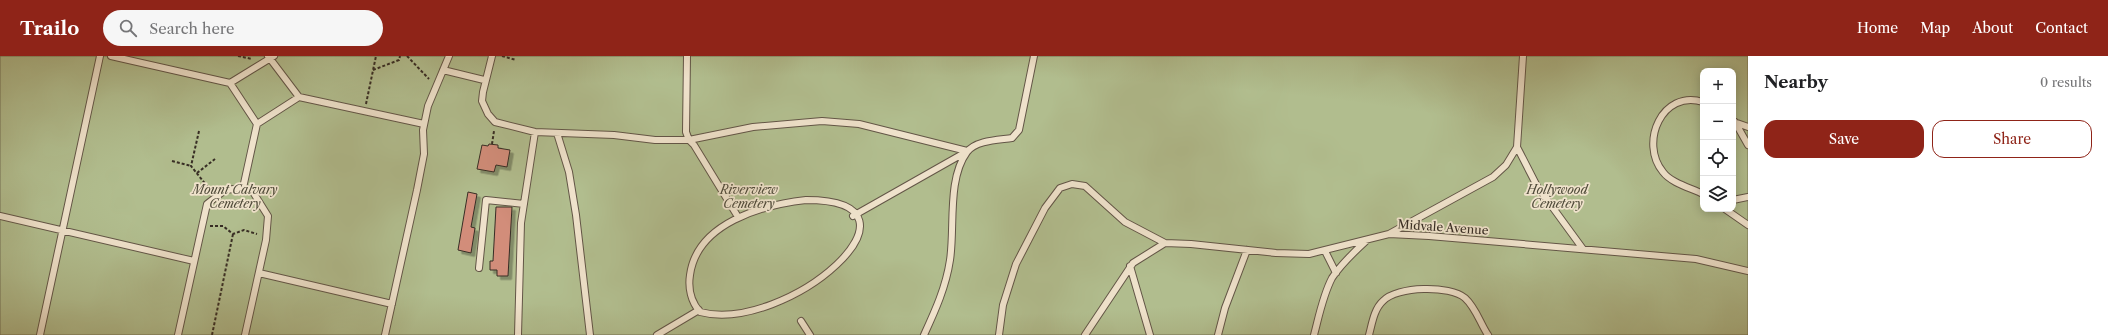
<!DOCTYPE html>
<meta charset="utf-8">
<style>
body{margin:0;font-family:"Libre Caslon Text",serif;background:#f6f6f6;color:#202124}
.controls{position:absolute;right:12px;top:12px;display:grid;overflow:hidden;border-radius:8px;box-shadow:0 2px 10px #0003}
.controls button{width:36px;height:36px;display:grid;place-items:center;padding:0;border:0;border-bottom:1px solid #e0e0e0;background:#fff;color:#202124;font:20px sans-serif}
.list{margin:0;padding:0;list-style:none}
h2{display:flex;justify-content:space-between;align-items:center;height:52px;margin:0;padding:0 16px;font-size:17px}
h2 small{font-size:13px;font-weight:400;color:#757577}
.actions{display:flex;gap:8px;padding:12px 16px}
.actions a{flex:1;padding:9px 0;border:1px solid #8f2418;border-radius:12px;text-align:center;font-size:14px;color:#8f2418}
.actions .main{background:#8f2418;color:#fff}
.icon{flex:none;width:22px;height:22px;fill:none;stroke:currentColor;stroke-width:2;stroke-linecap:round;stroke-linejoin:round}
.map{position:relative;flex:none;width:1748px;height:279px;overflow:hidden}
header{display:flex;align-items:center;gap:24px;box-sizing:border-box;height:56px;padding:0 20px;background:#8f2418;color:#fff}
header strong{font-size:19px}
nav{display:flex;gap:22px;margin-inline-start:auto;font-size:14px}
.search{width:280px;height:36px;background:#f6f6f6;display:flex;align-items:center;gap:10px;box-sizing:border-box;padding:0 14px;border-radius:22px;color:#757577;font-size:15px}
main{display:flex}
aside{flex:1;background:#fff}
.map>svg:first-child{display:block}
.green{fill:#b1bd8e;stroke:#747559;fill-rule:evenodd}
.building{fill:#d28d7a;stroke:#372d24;filter:url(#shadow)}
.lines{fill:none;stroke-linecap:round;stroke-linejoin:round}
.lane-casing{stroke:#635647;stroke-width:8}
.path{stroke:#372d24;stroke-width:2;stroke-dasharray:3 2;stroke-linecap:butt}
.lane{stroke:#efe2cb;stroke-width:6}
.labels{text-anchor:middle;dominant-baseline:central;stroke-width:3.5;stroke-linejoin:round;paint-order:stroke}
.park-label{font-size:12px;font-style:italic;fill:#4f4a39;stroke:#efe2cb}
.street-label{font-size:12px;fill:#372d24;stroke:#efe2cb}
</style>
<header>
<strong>Trailo</strong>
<div class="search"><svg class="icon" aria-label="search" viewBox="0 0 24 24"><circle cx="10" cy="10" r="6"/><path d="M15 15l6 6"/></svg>Search here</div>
<nav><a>Home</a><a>Map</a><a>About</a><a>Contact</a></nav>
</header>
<main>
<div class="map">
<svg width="1748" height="279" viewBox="0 0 1748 279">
<defs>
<filter id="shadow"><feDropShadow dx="3.5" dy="3.5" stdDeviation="0" flood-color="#0004"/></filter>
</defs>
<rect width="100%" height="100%" fill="#e6d2af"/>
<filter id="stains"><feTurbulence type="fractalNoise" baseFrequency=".005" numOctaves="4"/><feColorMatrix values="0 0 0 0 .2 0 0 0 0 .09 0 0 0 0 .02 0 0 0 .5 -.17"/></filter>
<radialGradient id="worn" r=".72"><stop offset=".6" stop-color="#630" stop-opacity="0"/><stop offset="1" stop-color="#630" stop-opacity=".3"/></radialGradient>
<path class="green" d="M0 0H1748V279H0ZM1703 15H1733V153H1703Z"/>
<path class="building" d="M489 88 498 89V92L510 94 507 111 496 109 494 116 477 113 482 89 488 90Z
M468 136 477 138 471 171 475 172 471 197 458 194Z
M496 151H512L508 220H497V214H490V205H493Z"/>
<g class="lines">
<g class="lane-casing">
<path id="lane" d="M111 0 230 27 274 0
M268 0 299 41 424 68
M492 0 483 36 482 45 488 58 495 66 535 76 614 79 655 84H689L753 71 822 65 859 68 967 95
M687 0 686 76 689 84 694 89 738 161
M443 14 484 24
M230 27 257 68 243 132
M1703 46C1662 33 1639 87 1663 116 1671 127 1691 132 1703 138
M1734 66 1748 71
M1735 66 1748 89
M257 68 299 41
M557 77 569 116 576 159 590 279
M1517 91 1537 130 1583 193
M806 144C943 144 786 279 700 256 691 246 688 232 690 219 697 167 762 149 806 144Z
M1733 144 1748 141
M1725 153 1748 169
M0 160 194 205
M853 160 966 96
M1389 178 1493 121 1506 109 1517 91 1523 0
M1325 195 1336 217
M1130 210 1150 279
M479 212 486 144 524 148
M259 217 392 248
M801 265 810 279
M40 279 100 0
M178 279 207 148 225 134 243 132 253 136 268 160 266 184 245 279
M385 279 417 134 424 98 423 74 428 50 449 0
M518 279 521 167 535 76
M657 279 699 254
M924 279C935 255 946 231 950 204 955 172 947 123 967 96 976 84 999 84 1012 82L1019 74 1034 0
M999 279 1003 249 1016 208 1045 152 1060 132 1072 128 1085 130 1125 166 1165 187
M1085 279 1133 207 1165 187 1191 188 1276 197 1309 198 1389 178 1429 180 1696 203 1748 215
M1218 279 1225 252 1247 194
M1314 279C1319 260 1323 239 1332 222 1341 208 1354 196 1366 185
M1369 279C1372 268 1374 253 1383 245 1397 230 1450 229 1465 242 1476 252 1480 267 1488 279"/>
</g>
<path class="path" d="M238 0 252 3
M407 0 429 23
M502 0 516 4
M373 14 399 4 400 0
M366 48 376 0
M199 75 191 110 211 135
M492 88 494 75
M172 105 191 110
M197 117 215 103
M210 170H223L233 178 244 174 257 178
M212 279 233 178"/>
<use href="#lane" class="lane"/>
</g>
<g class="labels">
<g class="park-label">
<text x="235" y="133">Mount Calvary<tspan x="235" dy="14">Cemetery</tspan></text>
<text x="749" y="133">Riverview<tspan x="749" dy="14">Cemetery</tspan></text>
<text x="1557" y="133">Hollywood<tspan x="1557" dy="14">Cemetery</tspan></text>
</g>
<g class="street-label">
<text transform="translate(1443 171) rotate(4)">Midvale Avenue</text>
</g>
</g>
<rect width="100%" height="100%" filter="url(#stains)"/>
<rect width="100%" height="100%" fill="url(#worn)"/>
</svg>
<div class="controls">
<button>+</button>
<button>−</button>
<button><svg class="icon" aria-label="locate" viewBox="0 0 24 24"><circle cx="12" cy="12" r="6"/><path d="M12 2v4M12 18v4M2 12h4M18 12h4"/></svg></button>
<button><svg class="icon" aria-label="layers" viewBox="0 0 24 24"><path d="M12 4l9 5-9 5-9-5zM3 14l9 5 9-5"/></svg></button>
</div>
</div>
<aside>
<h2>Nearby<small>0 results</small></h2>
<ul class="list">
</ul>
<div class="actions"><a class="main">Save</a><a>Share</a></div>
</aside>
</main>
